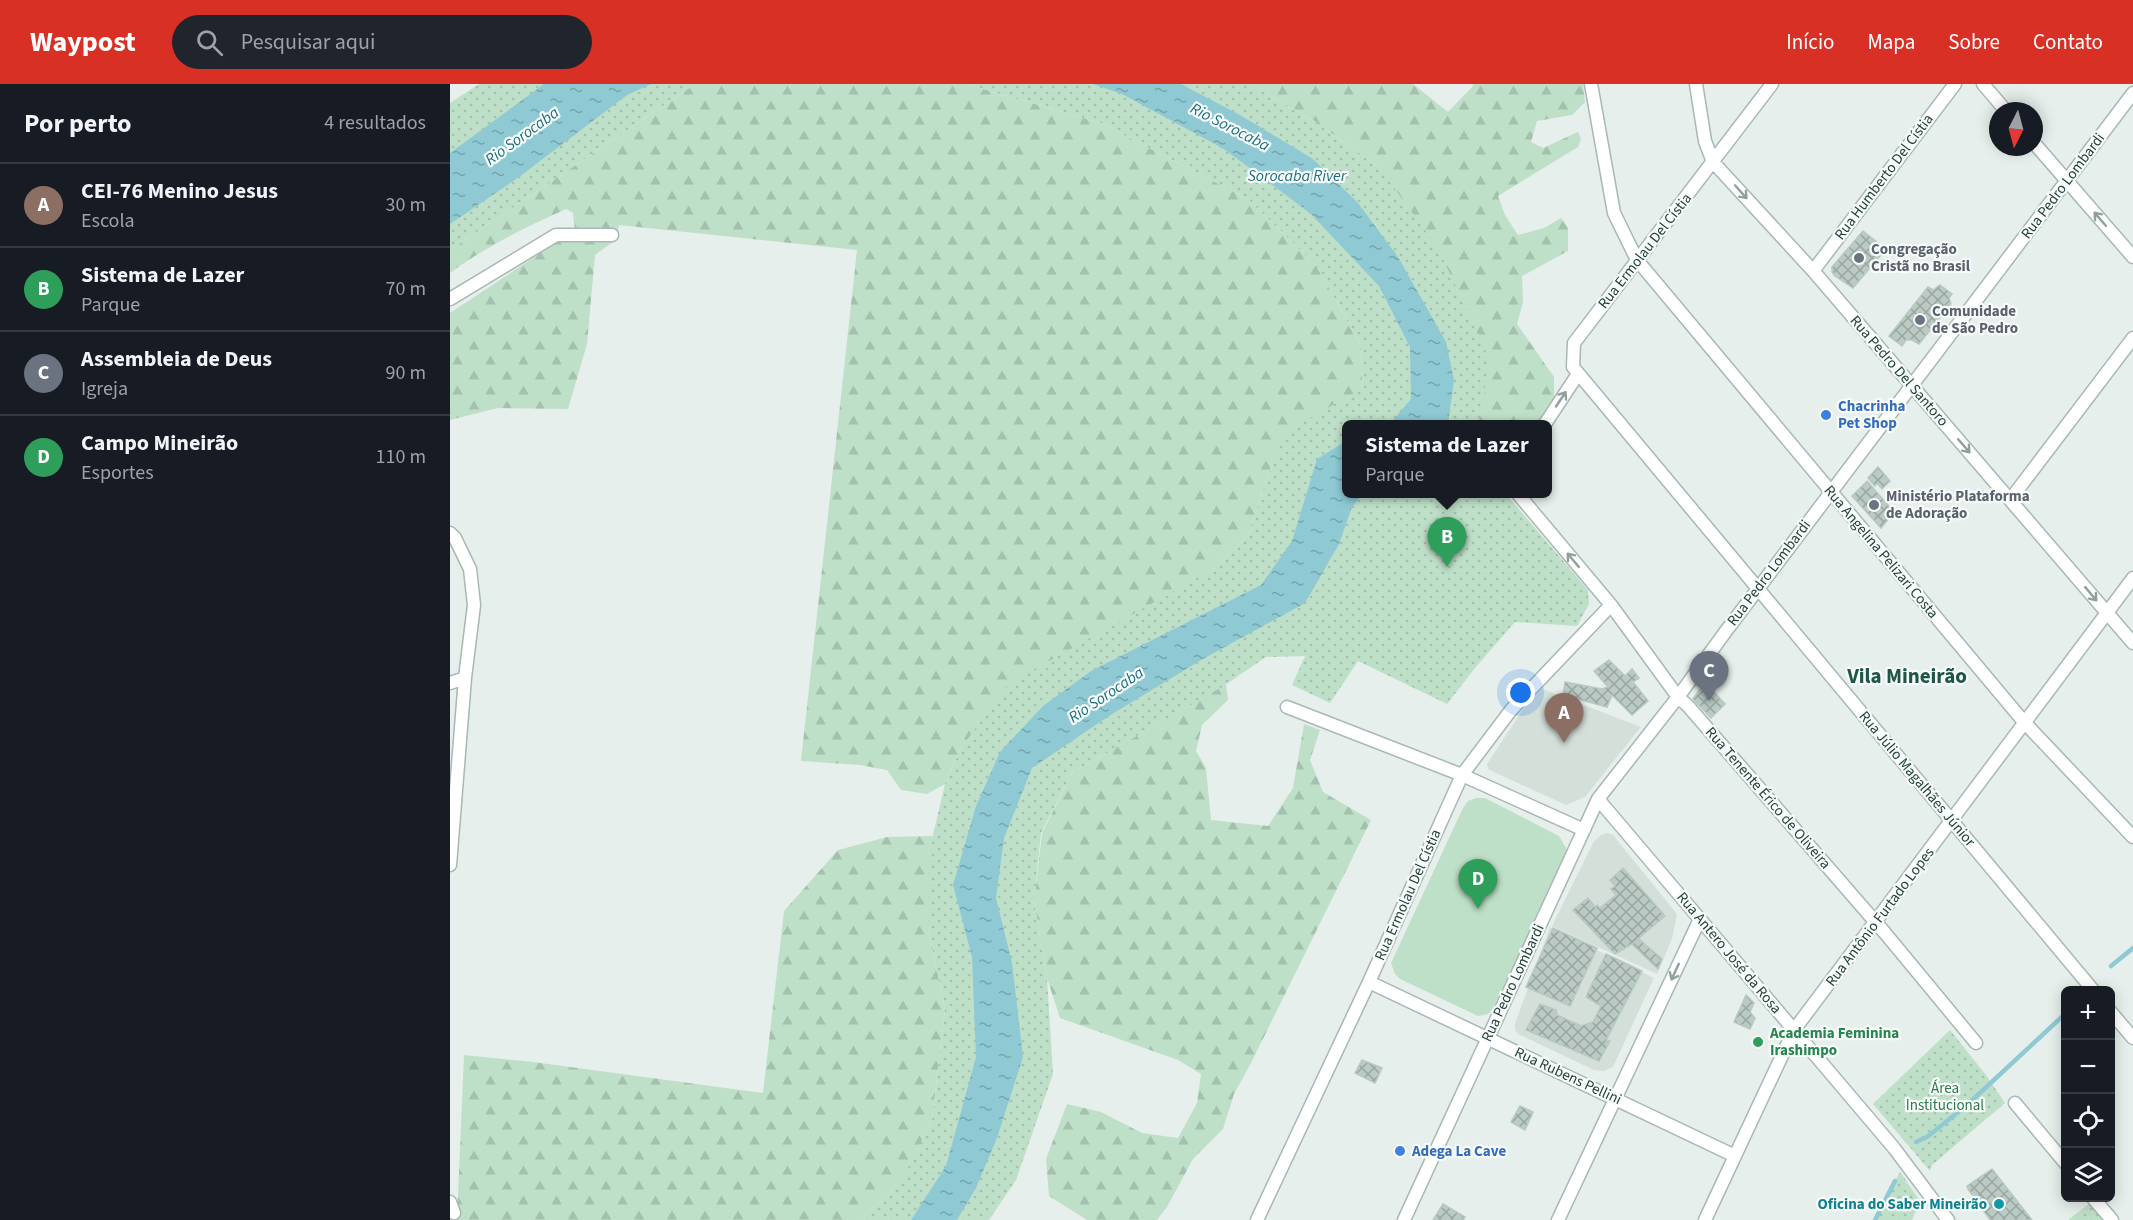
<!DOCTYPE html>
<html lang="pt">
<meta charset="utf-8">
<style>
body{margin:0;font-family:"Source Sans 3",sans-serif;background:#20242c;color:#f1f3f6}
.controls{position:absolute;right:18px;bottom:18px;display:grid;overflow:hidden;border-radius:9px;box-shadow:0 3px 15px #0003}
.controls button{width:54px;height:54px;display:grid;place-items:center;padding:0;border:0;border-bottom:2px solid #363941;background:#171b24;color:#f1f3f6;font:30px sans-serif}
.compass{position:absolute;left:1539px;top:18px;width:54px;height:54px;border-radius:50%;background:#171b24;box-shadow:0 3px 15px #0003;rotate:186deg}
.you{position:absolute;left:1071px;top:609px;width:21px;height:21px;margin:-15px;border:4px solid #fff;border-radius:50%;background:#1a73e8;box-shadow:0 0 0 9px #1a73e833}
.badge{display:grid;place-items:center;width:39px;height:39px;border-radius:50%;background:#d93025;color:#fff;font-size:20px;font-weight:700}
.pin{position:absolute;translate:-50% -50px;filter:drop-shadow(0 2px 3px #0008)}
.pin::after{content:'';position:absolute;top:32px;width:21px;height:18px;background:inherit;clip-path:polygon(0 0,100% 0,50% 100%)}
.popup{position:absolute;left:892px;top:336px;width:210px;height:78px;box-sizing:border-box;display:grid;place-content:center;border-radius:9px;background:#171b24;filter:drop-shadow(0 2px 4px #0005);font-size:20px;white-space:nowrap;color:#9ea1a6}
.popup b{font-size:22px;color:#f1f3f6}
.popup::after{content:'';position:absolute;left:50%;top:100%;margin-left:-12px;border:12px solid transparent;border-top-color:#171b24}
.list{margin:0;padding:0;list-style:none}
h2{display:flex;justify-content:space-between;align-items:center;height:78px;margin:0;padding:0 24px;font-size:26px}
h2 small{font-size:20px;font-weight:400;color:#9ea1a6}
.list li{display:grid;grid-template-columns:39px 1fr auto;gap:18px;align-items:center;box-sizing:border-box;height:84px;padding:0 24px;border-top:2px solid #363941}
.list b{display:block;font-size:22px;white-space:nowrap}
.list p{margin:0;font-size:20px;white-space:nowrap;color:#9ea1a6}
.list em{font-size:20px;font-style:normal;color:#9ea1a6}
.icon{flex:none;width:33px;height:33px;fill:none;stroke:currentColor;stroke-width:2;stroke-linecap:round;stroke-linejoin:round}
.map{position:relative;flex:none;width:1683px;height:1136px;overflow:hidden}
header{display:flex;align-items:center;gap:36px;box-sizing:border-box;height:84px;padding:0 30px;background:#d93025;color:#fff}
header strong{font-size:28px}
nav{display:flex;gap:33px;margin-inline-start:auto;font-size:21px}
.search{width:420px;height:54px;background:#20242c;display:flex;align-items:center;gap:15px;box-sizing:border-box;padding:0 21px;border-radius:33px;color:#9ea1a6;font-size:22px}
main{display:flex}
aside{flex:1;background:#171b24}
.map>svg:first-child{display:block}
.built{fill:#d4dfda}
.grass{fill:#bfe0c8}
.forest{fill:url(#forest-firs)}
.park{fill:url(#park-dots)}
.water{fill:url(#water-ripples)}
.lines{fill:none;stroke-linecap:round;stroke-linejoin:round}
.stream{stroke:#8ec9d4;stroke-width:4.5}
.building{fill:url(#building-cross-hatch);stroke:#b8c9c2;stroke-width:1.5}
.street-casing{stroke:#a8b8b2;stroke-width:15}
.street{stroke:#fff;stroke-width:12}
.oneway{stroke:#92a09c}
.worship-dot{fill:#6b7280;stroke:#f7fbf9;stroke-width:2}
.shop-dot{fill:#3f7fe0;stroke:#f7fbf9;stroke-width:2}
.leisure-dot{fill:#2e9e5b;stroke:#f7fbf9;stroke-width:2}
.culture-dot{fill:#0f9aa8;stroke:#f7fbf9;stroke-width:2}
.labels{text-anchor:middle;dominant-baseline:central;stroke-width:4.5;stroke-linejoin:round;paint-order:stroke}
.street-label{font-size:15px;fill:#24423a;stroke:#f7fbf9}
.worship-label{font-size:15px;font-weight:bold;fill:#5b616d;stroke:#f7fbf9;text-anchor:start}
.shop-label{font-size:15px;font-weight:bold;fill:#366cbe;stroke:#f7fbf9;text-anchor:start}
.leisure-label{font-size:15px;font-weight:bold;fill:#27864d;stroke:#f7fbf9;text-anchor:start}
.park-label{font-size:15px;fill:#2d7a4b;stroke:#f7fbf9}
.culture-label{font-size:15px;font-weight:bold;fill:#0d838f;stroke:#f7fbf9;text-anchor:end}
.water-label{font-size:16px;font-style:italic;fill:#1c6f80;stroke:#f7fbf9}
.district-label{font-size:21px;font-weight:bold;fill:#1f5548;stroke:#f7fbf9}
</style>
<header>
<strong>Waypost</strong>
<div class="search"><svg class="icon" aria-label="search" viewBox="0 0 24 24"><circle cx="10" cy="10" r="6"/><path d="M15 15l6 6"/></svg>Pesquisar aqui</div>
<nav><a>Início</a><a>Mapa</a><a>Sobre</a><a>Contato</a></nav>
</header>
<main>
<aside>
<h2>Por perto<small>4 resultados</small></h2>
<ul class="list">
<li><span class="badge" style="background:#8d6e63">A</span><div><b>CEI-76 Menino Jesus</b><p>Escola</p></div><em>30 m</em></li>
<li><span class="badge" style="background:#2e9e5b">B</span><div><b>Sistema de Lazer</b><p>Parque</p></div><em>70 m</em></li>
<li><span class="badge" style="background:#6b7280">C</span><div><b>Assembleia de Deus</b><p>Igreja</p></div><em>90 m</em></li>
<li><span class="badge" style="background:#2e9e5b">D</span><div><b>Campo Mineirão</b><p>Esportes</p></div><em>110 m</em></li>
</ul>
</aside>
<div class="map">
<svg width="1683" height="1136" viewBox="0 0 1683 1136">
<defs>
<pattern id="forest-firs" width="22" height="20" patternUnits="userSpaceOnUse" patternTransform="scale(1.5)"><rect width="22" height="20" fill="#bfe0c8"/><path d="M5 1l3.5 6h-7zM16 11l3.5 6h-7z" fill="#a4c1ad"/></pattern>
<pattern id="park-dots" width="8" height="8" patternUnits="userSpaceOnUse" patternTransform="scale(1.5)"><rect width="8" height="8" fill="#bfe0c8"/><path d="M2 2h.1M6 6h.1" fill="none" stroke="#a4c1ad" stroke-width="1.8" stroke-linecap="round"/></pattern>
<pattern id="water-ripples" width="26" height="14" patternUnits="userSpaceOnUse" patternTransform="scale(1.5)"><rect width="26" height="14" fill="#8ec9d4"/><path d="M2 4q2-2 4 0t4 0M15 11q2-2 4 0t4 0" fill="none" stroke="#74a5ad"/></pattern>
<pattern id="building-cross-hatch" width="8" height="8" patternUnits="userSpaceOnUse" patternTransform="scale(1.5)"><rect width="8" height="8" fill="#bbcac4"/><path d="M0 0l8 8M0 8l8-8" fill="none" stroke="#98a6a0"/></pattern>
</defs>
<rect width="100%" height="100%" fill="#e6efeb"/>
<path class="built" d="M1092 605 1191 643 1135 713 1116 721 1046 689 1038 685 1037 680 1072 627Z
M1157 749 1163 751 1227 830 1222 855 1207 890 1102 842 1144 757 1151 751Z
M1100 843 1204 894 1163 983 1154 987 1144 986 1068 950 1065 946V940Z"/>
<path class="grass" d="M1026 714H1035L1109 752 1116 764 1117 771 1042 926 1038 930 1028 932 950 895 945 890 941 879 1013 724 1018 717Z"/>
<path class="forest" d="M245 0H516L651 39 798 115 867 182 911 262 913 305 822 380 798 451 765 484 511 664 495 700 477 710 451 706 437 686 410 681 351 677 407 166 169 141 167 155 145 171 137 260 118 325 48 324 0 336V229L125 146 123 129 116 125C76 143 35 163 0 189V166Z
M800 0H963L998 28 1023 2V0H1133L1135 18 1122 31 1087 37 1081 58 1093 64 1128 48 1131 55 1128 63 1048 112 1055 131 1068 151 1094 144 1111 134 1118 144V167L1072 192 1073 219 1067 240 1104 293V318L1089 340H1026L1033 328 929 83 864 37Z
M776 600 778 616 752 641 746 667 756 684 761 736 818 742 843 704 854 640 870 646 860 676 873 708 921 736 801 979 784 1010 773 1045 743 1075 717 1123 707 1136H637L599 1112 596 1075 617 1020 651 1028 692 1049 728 1054 747 1019 751 990 728 976 610 934 597 894 584 817 592 749 622 689Z
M483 752 478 772V843L495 925 482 1035 458 1086 438 1111 411 1134 408 1136H7L14 971 83 978 313 1009 334 827 388 766 437 753Z"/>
<path class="park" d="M29 0H245L0 166V19Z
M516 0H800L864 37 929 83 988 164 1038 272 1033 328 1026 340H896V410H1056L1138 506 1139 520 1127 542 1065 538 1025 584 997 620 908 577 880 619 842 601 855 572 816 573 772 603 622 689 591 749 584 817 597 894 603 990 566 1096 539 1136H408L438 1111 457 1086 482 1035 495 925 478 843V772L495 700 511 664 558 600 765 484 798 451 822 380 838 346 913 304 911 262 867 182 798 115 651 39Z
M1500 946 1536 991 1555 1019 1482 1081 1480 1087 1423 1020Z
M1450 1088 1470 1117 1462 1136H1425Z
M1639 1120 1652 1136H1618Z"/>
<path class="water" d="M94 0H201L177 11 69 93 0 140V69Z
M643 0H731L790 31 863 75 908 119 948 173 996 258 1004 296 998 340H940L961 315 960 263 929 202 861 130 774 65 672 10Z
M896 357V410H913L902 423 889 460 855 519 751 576 659 632 582 684 554 754 546 814 562 879 573 973 547 1054 526 1104 507 1136H461L496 1082 526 973 522 873 503 801 526 722 550 668 593 622 641 587 811 501 842 457 867 375Z"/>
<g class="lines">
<path class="stream" d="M1661 882 1683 864
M1466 1058 1477 1053 1517 1021 1616 929
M1425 1136 1445 1097"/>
</g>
<path class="building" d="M1413 147 1436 165 1403 204 1385 192 1382 188V183Z
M1490 201 1502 210 1499 214 1501 220 1469 260 1462 256H1456L1452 262 1439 252 1478 203 1483 206Z
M1428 383 1440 397 1432 405 1427 399 1425 402 1418 394Z
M1417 397 1444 428 1431 444 1402 412Z
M1159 576 1175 592 1182 585 1189 594 1183 598 1198 617 1182 631 1162 611 1157 623 1113 611 1115 598 1152 605 1158 603 1144 587Z
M1255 598 1275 620 1261 634 1243 615Z
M1173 784 1215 832 1182 860 1165 870 1123 826 1138 814 1145 823 1147 821 1150 824 1166 811 1161 805 1165 802 1160 796Z
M1103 844 1147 864 1120 922 1076 903Z
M1189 855 1212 875 1208 885 1182 860Z
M1156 870 1192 887 1156 956 1160 957 1149 977 1076 946 1090 920 1106 926 1107 931 1131 942 1143 938 1151 922 1136 913Z
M1296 911 1304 919 1300 928 1305 934 1300 945 1284 938Z
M912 976 932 984 925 999 905 989Z
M1070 1022 1083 1028 1075 1046 1061 1038Z
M1542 1085 1582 1136H1540L1518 1105 1517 1102Z
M993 1120 1015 1133 1013 1136H983Z"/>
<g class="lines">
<g class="street-casing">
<path id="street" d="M1141 0 1164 129 1187 176 1574 638 1683 753
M1246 0 1255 57 1263 78 1365 189 1683 559
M1322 0 1124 259 1123 283 1643 906
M1533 0 1556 27
M1584 59 1683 173
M1363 187 1505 0
M0 215 106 151H162
M1095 340 1128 290
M1068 410 1161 521 1228 613 1238 622 1435 849 1526 959
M1560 416 1683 254
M0 449 5 454 20 485 24 521 15 594 0 781
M0 599 15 594
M837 623 1012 691 1134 746
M1148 715 1444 1064 1498 1136
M919 898 1285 1072
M1660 927 1683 954
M1565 1019 1616 1080
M1643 1114 1662 1136
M0 1118 4 1129
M807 1136 919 898 1012 691 1061 626 1161 521
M954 1136 1148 715 1228 613 1276 547 1683 9
M1108 1136 1250 835
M1255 1136 1344 946 1683 494"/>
</g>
<use href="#street" class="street"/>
</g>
<defs><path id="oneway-shaft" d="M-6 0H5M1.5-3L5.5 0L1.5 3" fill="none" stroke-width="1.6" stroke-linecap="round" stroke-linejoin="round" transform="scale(1.5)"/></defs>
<g class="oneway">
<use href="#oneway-shaft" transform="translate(1291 108) rotate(48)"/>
<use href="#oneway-shaft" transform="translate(1650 135) rotate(-131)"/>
<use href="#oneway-shaft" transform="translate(1111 315) rotate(-56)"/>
<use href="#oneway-shaft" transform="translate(1514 362) rotate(49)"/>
<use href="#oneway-shaft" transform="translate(1123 476) rotate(-130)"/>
<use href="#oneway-shaft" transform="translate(1641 510) rotate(50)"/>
<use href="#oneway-shaft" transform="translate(1225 888) rotate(115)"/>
</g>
<g class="worship-dot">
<circle cx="1409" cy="174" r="6"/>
<circle cx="1470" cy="236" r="6"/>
<circle cx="1424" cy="421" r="6"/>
</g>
<g class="shop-dot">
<circle cx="1376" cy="331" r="6"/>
<circle cx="950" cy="1067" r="6"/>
</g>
<circle class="leisure-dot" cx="1308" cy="958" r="6"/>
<circle class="culture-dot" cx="1549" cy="1120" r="6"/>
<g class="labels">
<g class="street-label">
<text transform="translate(1434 93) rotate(-53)">Rua Humberto Del Cístia</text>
<text transform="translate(1613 102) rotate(-53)">Rua Pedro Lombardi</text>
<text transform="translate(1195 167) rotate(-52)">Rua Ermolau Del Cístia</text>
<text transform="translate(1449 287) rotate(49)">Rua Pedro Del Santoro</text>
<text transform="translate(1431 468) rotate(50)">Rua Angelina Pelizari Costa</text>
<text transform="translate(1319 489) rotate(-53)">Rua Pedro Lombardi</text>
<text transform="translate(1467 695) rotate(50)">Rua Júlio Magalhães Júnior</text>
<text transform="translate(1318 714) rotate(49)">Rua Tenente Érico de Oliveira</text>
<text transform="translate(958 811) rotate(-66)">Rua Ermolau Del Cístia</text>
<text transform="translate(1430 833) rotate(-53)">Rua Antônio Furtado Lopes</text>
<text transform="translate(1279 869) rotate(50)">Rua Antero José da Rosa</text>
<text transform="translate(1063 899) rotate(-65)">Rua Pedro Lombardi</text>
<text transform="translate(1118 992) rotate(25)">Rua Rubens Pellini</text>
</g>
<g class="worship-label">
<text x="1421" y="165">Congregação<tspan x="1421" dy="17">Cristã no Brasil</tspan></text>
<text x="1482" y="227">Comunidade<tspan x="1482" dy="17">de São Pedro</tspan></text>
<text x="1436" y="412">Ministério Plataforma<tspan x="1436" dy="17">de Adoração</tspan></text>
</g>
<g class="shop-label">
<text x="1388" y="322">Chacrinha<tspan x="1388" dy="17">Pet Shop</tspan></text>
<text x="962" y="1067">Adega La Cave</text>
</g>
<g class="leisure-label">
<text x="1320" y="949">Academia Feminina<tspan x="1320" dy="17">Irashimpo</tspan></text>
</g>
<g class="park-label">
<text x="1495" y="1004">Área<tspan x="1495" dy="17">Institucional</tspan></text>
</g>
<g class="culture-label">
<text x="1537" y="1120">Oficina do Saber Mineirão</text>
</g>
<g class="water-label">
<text transform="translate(780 43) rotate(27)">Rio Sorocaba</text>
<text transform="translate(72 52) rotate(-36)">Rio Sorocaba</text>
<text x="847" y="92">Sorocaba River</text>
<text transform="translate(656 611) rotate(-34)">Rio Sorocaba</text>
</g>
<g class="district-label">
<text x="1457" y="592">Vila Mineirão</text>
</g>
</g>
</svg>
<div class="controls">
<button>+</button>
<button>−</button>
<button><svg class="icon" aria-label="locate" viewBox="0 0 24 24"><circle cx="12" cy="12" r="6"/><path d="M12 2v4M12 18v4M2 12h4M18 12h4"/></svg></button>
<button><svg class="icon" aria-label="layers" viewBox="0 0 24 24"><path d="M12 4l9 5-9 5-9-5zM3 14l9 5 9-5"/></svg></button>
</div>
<svg class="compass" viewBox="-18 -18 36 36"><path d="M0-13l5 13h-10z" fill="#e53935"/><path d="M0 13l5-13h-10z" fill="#9ea1a6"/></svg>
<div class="you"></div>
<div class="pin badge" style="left:1114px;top:659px;background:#8d6e63">A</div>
<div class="pin badge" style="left:997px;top:483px;background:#2e9e5b">B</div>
<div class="popup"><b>Sistema de Lazer</b>Parque</div>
<div class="pin badge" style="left:1259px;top:617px;background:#6b7280">C</div>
<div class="pin badge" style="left:1028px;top:825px;background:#2e9e5b">D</div>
</div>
</main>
